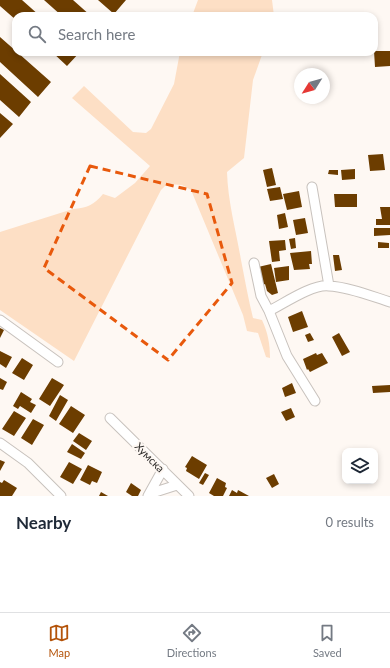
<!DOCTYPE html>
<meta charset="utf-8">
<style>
body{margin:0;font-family:Lato,sans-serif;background:#f6f6f7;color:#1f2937}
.controls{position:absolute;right:12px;bottom:12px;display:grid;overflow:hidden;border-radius:8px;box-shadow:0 2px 6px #0003}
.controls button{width:36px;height:36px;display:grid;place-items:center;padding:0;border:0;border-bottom:1px solid #e0e1e3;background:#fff;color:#1f2937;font:20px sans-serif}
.compass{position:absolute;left:294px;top:68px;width:36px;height:36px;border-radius:50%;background:#fff;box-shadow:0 2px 6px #0003;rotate:233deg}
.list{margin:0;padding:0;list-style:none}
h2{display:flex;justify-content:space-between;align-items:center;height:52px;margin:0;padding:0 16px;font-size:17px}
h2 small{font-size:13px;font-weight:400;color:#747a83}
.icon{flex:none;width:22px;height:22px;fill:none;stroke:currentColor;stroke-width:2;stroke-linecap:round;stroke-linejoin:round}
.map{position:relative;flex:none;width:390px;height:496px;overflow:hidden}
.search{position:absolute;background:#fff;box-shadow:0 2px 6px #0003;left:12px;right:12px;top:12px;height:44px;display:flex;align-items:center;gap:10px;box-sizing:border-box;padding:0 14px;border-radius:12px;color:#747a83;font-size:15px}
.sheet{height:116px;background:#fff}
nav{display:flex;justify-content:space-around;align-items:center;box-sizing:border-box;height:56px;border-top:1px solid #e0e1e3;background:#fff;font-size:11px;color:#747a83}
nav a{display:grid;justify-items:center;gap:2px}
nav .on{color:#b45309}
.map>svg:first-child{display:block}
.green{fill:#fddfc5}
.building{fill:#6c3d00}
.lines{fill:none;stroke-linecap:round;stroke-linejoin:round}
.street-casing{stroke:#c8c2bd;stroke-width:11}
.street{stroke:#fff;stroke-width:9}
.marked{fill:none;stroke:#e8590c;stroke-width:3;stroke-dasharray:8 5;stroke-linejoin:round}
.labels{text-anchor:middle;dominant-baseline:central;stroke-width:4;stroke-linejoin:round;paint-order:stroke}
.street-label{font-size:11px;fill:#2b2927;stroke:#fef8f3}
</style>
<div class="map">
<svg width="390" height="496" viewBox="0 0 390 496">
<rect width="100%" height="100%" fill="#fef8f3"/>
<path class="green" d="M198 0H272L274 16H192Z
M180 52H263L253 80 244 158 227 172C228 203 236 230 241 260 245 280 248 298 253 318L262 320C268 333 270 344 270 358L266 357 258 333 247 331 243 315 191 190 182 185 167 184 161 190 74 361 0 310V232L73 209C87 208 94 205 103 194L115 198 135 183 150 166 72 98 84 86 133 132 146 133 151 129 174 84Z"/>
<path class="building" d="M0 0H22L40 16H16V20L0 6Z
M44 0H73L91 16H62Z
M98 0H126L114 14Z
M0 37 51 82 38 97 0 62Z
M374 51H390V66L375 67Z
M52 52H80L67 66Z
M0 74 31 102 19 117 0 100Z
M0 113 13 124 0 138Z
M383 154 385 170 370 171 368 155Z
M272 168 276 185 267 187 263 170Z
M355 169V179L342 180 341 170Z
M329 170H338V175L328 174Z
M280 187 283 199 270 201 267 189Z
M299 191 302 207 287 210 283 194Z
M334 194H357V207H335Z
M380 207H390V225H376V219H382Z
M285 213 288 227 279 229 277 215Z
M305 218 308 233 296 235 293 220Z
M374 228H390V235L374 236Z
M295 238 296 248 291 249 289 239Z
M285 240 286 250 279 251 280 261 272 262 269 241Z
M378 242 389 243V248H378Z
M311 251 312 264H309L310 269 294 270 290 253Z
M333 255H339L342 270 335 271Z
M271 264 278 293 272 295 267 291 265 284 263 285 258 267Z
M289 266V280L276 282 274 268Z
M302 311 308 327 293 332 288 317Z
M0 328 4 330 0 338Z
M310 333 314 340 308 342 305 335Z
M339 333 350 352 342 356 332 337Z
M0 351 12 357 6 368 0 364Z
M316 353 317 355 322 353 328 363 310 372 308 369 307 370 303 359Z
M22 358 33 365 24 380 12 373Z
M0 378 7 382 3 390 0 389Z
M52 378 64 385 50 406 39 399Z
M292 383 296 393 285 397 282 388Z
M390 385V392L373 393 372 386Z
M21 392 32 399 30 402 36 405 31 413 20 406 18 409 13 406Z
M60 395 68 400 56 421 49 416Z
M71 406 85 415 73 433 59 424Z
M291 408 295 417 286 421 281 412Z
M14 411 26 418 14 436 2 429Z
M33 419 44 425 32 445 21 438Z
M79 433 92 441 86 450 73 441Z
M72 444 85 453 81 459 67 452Z
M192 456 207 465 199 479 186 471 187 468 185 467Z
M0 460 5 462 0 471Z
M69 462 82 469 73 484 60 477Z
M88 465 102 472 97 483 92 481 90 485 80 480Z
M205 473 209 475 203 485 199 483Z
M274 474 279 484 272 488 266 478Z
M217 478 226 483 225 487 227 488 223 496H214L209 493Z
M4 480 17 488 12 496H0V482L2 483Z
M131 483 141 490 138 496H132L126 492Z
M232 490 237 493 238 490 249 496H229Z
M101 492 108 496H99Z"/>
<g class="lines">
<g class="street-casing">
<path id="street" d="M312 187 329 286
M254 263 261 296 269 311 287 356 315 401
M269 311C285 303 312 284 329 286 349 287 371 296 390 302
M0 320 58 362
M110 418 189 496
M0 443 28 463 61 496
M149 494 177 485
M148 496 163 469"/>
</g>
<use href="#street" class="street"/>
</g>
<path class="marked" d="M90 166 207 194 232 283 168 360 44 268Z"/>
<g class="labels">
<g class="street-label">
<text transform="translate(150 457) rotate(45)">Хумска</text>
</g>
</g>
</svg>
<div class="controls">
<button><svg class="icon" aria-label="layers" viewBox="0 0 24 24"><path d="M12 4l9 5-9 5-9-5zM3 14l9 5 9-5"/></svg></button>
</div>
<svg class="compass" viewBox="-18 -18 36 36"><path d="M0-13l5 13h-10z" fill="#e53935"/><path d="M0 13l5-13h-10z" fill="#747a83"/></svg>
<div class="search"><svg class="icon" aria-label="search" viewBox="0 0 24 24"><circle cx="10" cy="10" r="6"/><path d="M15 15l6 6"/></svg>Search here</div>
</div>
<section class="sheet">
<h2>Nearby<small>0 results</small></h2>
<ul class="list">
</ul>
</section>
<nav>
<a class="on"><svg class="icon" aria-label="map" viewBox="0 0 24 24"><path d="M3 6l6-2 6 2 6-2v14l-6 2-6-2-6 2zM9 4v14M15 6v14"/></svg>Map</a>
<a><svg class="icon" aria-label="directions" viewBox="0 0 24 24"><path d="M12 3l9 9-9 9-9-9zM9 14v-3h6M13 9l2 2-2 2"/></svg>Directions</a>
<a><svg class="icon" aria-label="saved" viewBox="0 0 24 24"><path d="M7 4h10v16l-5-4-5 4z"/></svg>Saved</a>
</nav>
